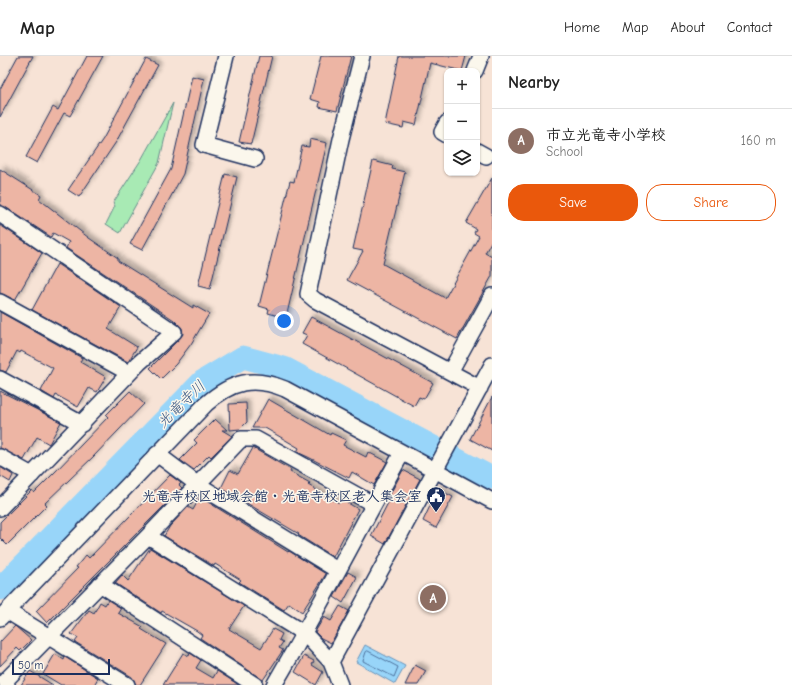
<!DOCTYPE html>
<meta charset="utf-8">
<style>
body{margin:0;font-family:"Comic Neue","Klee One",sans-serif;background:#f2f2f2;color:#222}
.controls{position:absolute;right:12px;top:12px;display:grid;overflow:hidden;border-radius:8px;box-shadow:0 1px 3px #0004}
.controls button{width:36px;height:36px;display:grid;place-items:center;padding:0;border:0;border-bottom:1px solid #e0e0e0;background:#fff;color:#222;font:20px sans-serif}
.scale{position:absolute;left:12px;bottom:10px;width:98px;box-sizing:border-box;padding-left:4px;border:2px solid #1b2f5e;border-top:0;font-size:11px;line-height:14px;white-space:nowrap;color:#1b2f5e;-webkit-text-stroke:3px #fbf7ec;paint-order:stroke}
.you{position:absolute;left:284px;top:265px;width:14px;height:14px;margin:-10px;border:3px solid #fff;border-radius:50%;background:#1a73e8;box-shadow:0 0 0 6px #1a73e833}
.badge{display:grid;place-items:center;width:26px;height:26px;border-radius:50%;background:#ea580c;color:#fff;font-size:13px;font-weight:700}
.pin{position:absolute;translate:-50% -50%;border:2px solid #fff;box-shadow:0 1px 4px #0006}
.list{margin:0;padding:0;list-style:none}
h2{display:flex;justify-content:space-between;align-items:center;height:52px;margin:0;padding:0 16px;font-size:17px}
h2 small{font-size:13px;font-weight:400;color:#767676}
.list li{display:grid;grid-template-columns:26px 1fr auto;gap:12px;align-items:center;box-sizing:border-box;height:64px;padding:0 16px;border-top:1px solid #e0e0e0}
.list b{display:block;font-size:15px;white-space:nowrap}
.list p{margin:0;font-size:13px;white-space:nowrap;color:#767676}
.list em{font-size:13px;font-style:normal;color:#767676}
.actions{display:flex;gap:8px;padding:12px 16px}
.actions a{flex:1;padding:9px 0;border:1px solid #ea580c;border-radius:16px;text-align:center;font-size:14px;color:#ea580c}
.actions .main{background:#ea580c;color:#fff}
.icon{flex:none;width:22px;height:22px;fill:none;stroke:currentColor;stroke-width:2;stroke-linecap:round;stroke-linejoin:round}
.map{position:relative;flex:none;width:492px;height:629px;overflow:hidden}
header{display:flex;align-items:center;gap:24px;box-sizing:border-box;height:56px;padding:0 20px;background:#fff;border-bottom:1px solid #e0e0e0}
header strong{font-size:19px}
nav{display:flex;gap:22px;margin-inline-start:auto;font-size:14px}
main{display:flex}
aside{flex:1;background:#fff}
.map>svg:first-child{display:block}
.green{fill:#a8eab4;stroke:#628c89}
.water{fill:#98d5f9;stroke:#6693bb}
.lines{fill:none;stroke-linecap:round;stroke-linejoin:round}
.shore{stroke:#4d719c;stroke-width:1}
.river{stroke:#98d5f9;stroke-width:23}
.building{fill:#edb5a4;stroke:#1b2f5e;filter:url(#shadow)}
.minor-casing{stroke:#1b2f5e;stroke-width:18}
.minor{stroke:#fbf7ec;stroke-width:15}
.labels{text-anchor:middle;dominant-baseline:central;stroke-width:3;stroke-linejoin:round;paint-order:stroke}
.poi-label{font-size:14px;font-weight:bold;fill:#1b2f5e;stroke:#fbf7ec;text-anchor:end}
.water-label{font-size:15px;font-style:italic;fill:#3a5885;stroke:#fbf7ec}
</style>
<header>
<strong>Map</strong>
<nav><a>Home</a><a>Map</a><a>About</a><a>Contact</a></nav>
</header>
<main>
<div class="map">
<svg width="492" height="629" viewBox="0 0 492 629">
<defs>
<filter id="shadow"><feDropShadow dx="3.5" dy="-3.5" stdDeviation="2" flood-color="#0004"/></filter>
</defs>
<rect width="100%" height="100%" fill="#f7e3d6"/>
<filter id="ink" filterUnits="userSpaceOnUse"><feTurbulence type="fractalNoise" baseFrequency=".025" numOctaves="2"/><feDisplacementMap in="SourceGraphic" scale="8" xChannelSelector="R" yChannelSelector="G"/><feConvolveMatrix kernelMatrix="1 2 1 2 8 2 1 2 1" color-interpolation-filters="sRGB"/></filter>
<g filter="url(#ink)">
<path class="green" d="M173 47 159 107 120 177 106 168 115 150 113 147 141 104Z"/>
<path class="water" d="M365 589 405 610 395 628 356 606Z"/>
<g class="lines">
<path class="shore" d="M368 595 398 611 394 621 363 605 366 596Z"/>
<path class="river" d="M0 533 203 325 243 301 284 312 492 422"/>
</g>
<path class="building" d="M18 0H33L0 61V33Z
M87 0H103L70 60 64 57 37 107 26 101 53 51 58 54Z
M259 0H272L251 88 239 86Z
M321 0H351L337 55 319 51 320 46 310 43Z
M399 0H466L462 15 430 7 416 69 404 66 403 72 385 68Z
M146 3 158 9 116 86 79 141 68 134 103 83Z
M192 20 204 23 183 118 142 194 130 188 171 113Z
M310 83 327 87 286 262 268 257 269 253 259 250 290 125 294 126 302 90 309 91Z
M373 105 393 110 392 113 405 116 383 208 445 242 479 180 474 177 476 173 466 167 492 122V184L485 197 492 201V220L457 283 347 224 363 195 353 193Z
M0 113 41 139 39 143 89 182 118 202V205L193 252V249L209 258 191 288 176 308 161 323 150 312 180 282 183 278 182 272 174 264 66 192 69 186 53 177 51 181 5 151 0 149Z
M225 118 237 121 210 233 198 230Z
M0 169 42 197 15 244 0 237Z
M57 208 121 251 108 273 137 291 128 306 32 254Z
M0 256 82 302 80 306 106 321 97 336 89 332 78 351 56 339 54 343 41 335 53 312 21 295 20 297 17 295 6 316 0 314Z
M311 261 433 327 424 343 419 341 414 350 302 288 307 279 302 277Z
M0 335 61 366 49 388 37 381 24 404 0 392Z
M130 335 144 348 93 401 45 447 47 449 7 489 0 482V466L32 434 34 437 55 416 108 361 106 359Z
M492 341V395L470 383Z
M268 343 330 379 331 377 346 384 343 389 366 401 368 396 387 406 374 429 352 416 349 422 308 401 297 396 299 392 265 372H252Z
M246 347 247 366 240 373 230 374 229 348Z
M215 363 227 374H222L232 380 211 401 209 399 194 414 180 404 197 387 194 384Z
M253 392 291 414 290 416 310 427 308 429 339 447 341 443 358 453 333 501 298 479 299 478 221 432 230 414 238 418Z
M0 411 13 419 10 426 0 420Z
M403 414 420 423 385 488 371 480 391 441 389 440Z
M170 419 181 427 179 429 182 432 47 567 36 555 78 512 76 511 86 499 89 502Z
M436 432 453 441 436 472 423 465 431 448 428 446Z
M200 441 288 496 289 495 326 518 302 556 289 547 284 554 239 526 241 524 215 508 214 510 164 480 170 470 188 451 193 454Z
M150 492 244 550 229 573 261 592 273 573 282 578 279 584 283 586 279 592 283 594 263 624 200 582 202 579 197 575 162 555 161 557 115 527 122 519 128 525Z
M348 516 357 521 343 547 334 541Z
M108 544 121 552 118 557 143 571 141 573 166 588 140 629H136L132 621 75 586 78 582 71 578 89 554 94 557 100 546 105 549Z
M340 550 349 555 331 587 321 582 315 576 324 561 331 565Z
M15 570 31 584 20 595 17 592 0 610V586Z
M183 597 189 600 190 597 201 604 196 612 213 622 217 615 239 629H163Z
M55 598 64 604 65 601 98 622 94 629H61L43 618Z
M304 600 314 605 312 609 323 616 316 629 295 616Z
M415 609 426 615 418 629H405Z
M30 615 53 629H21Z"/>
<g class="lines">
<g class="minor-casing">
<path id="minor" d="M226 0 204 89 255 103
M362 0 341 83 308 238 315 244 480 332
M475 15 481 0
M447 67 442 76 447 79
M477 95 486 100
M0 158 174 276 139 307 0 452
M0 246 129 317
M450 316 492 240
M0 323 82 368
M157 398 197 428 337 514
M0 401 32 419
M148 480 305 578 331 606 340 629
M100 528 255 629
M7 555 127 629
M0 562 206 348C232 325 253 320 285 333L492 445
M331 606 492 309
M7 629 6 624 148 480 241 383H256L373 448
M274 629C319 553 359 474 402 397"/>
</g>
<use href="#minor" class="minor"/>
</g>
</g>
<defs>
<g id="civic-pin" transform="scale(1)"><path d="M0 17L-7.5 6A9.5 9.5 0 1 1 7.5 6Z" fill="#1b2f5e" stroke="#fbf7ec"/><path d="M-.6-6.5H3V-4.5H.6V-3L4-1V1h2V6H-6V1h2V-1L-.6-3ZM-1.2 2.5V6h2.4V2.5Z" fill="#fff"/></g>
</defs>
<g fill-rule="evenodd">
<use href="#civic-pin" x="436" y="440"/>
</g>
<g class="labels">
<g class="poi-label">
<text x="422" y="440">光竜寺校区地域会館・光竜寺校区老人集会室</text>
</g>
<g class="water-label">
<text transform="translate(181 348) rotate(-44)">光竜寺川</text>
</g>
</g>
</svg>
<div class="controls">
<button>+</button>
<button>−</button>
<button><svg class="icon" aria-label="layers" viewBox="0 0 24 24"><path d="M12 4l9 5-9 5-9-5zM3 14l9 5 9-5"/></svg></button>
</div>
<div class="scale">50 m</div>
<div class="you"></div>
<div class="pin badge" style="left:433px;top:542px;background:#8d6e63">A</div>
</div>
<aside>
<h2>Nearby<small></small></h2>
<ul class="list">
<li><span class="badge" style="background:#8d6e63">A</span><div><b>市立光竜寺小学校</b><p>School</p></div><em>160 m</em></li>
</ul>
<div class="actions"><a class="main">Save</a><a>Share</a></div>
</aside>
</main>
